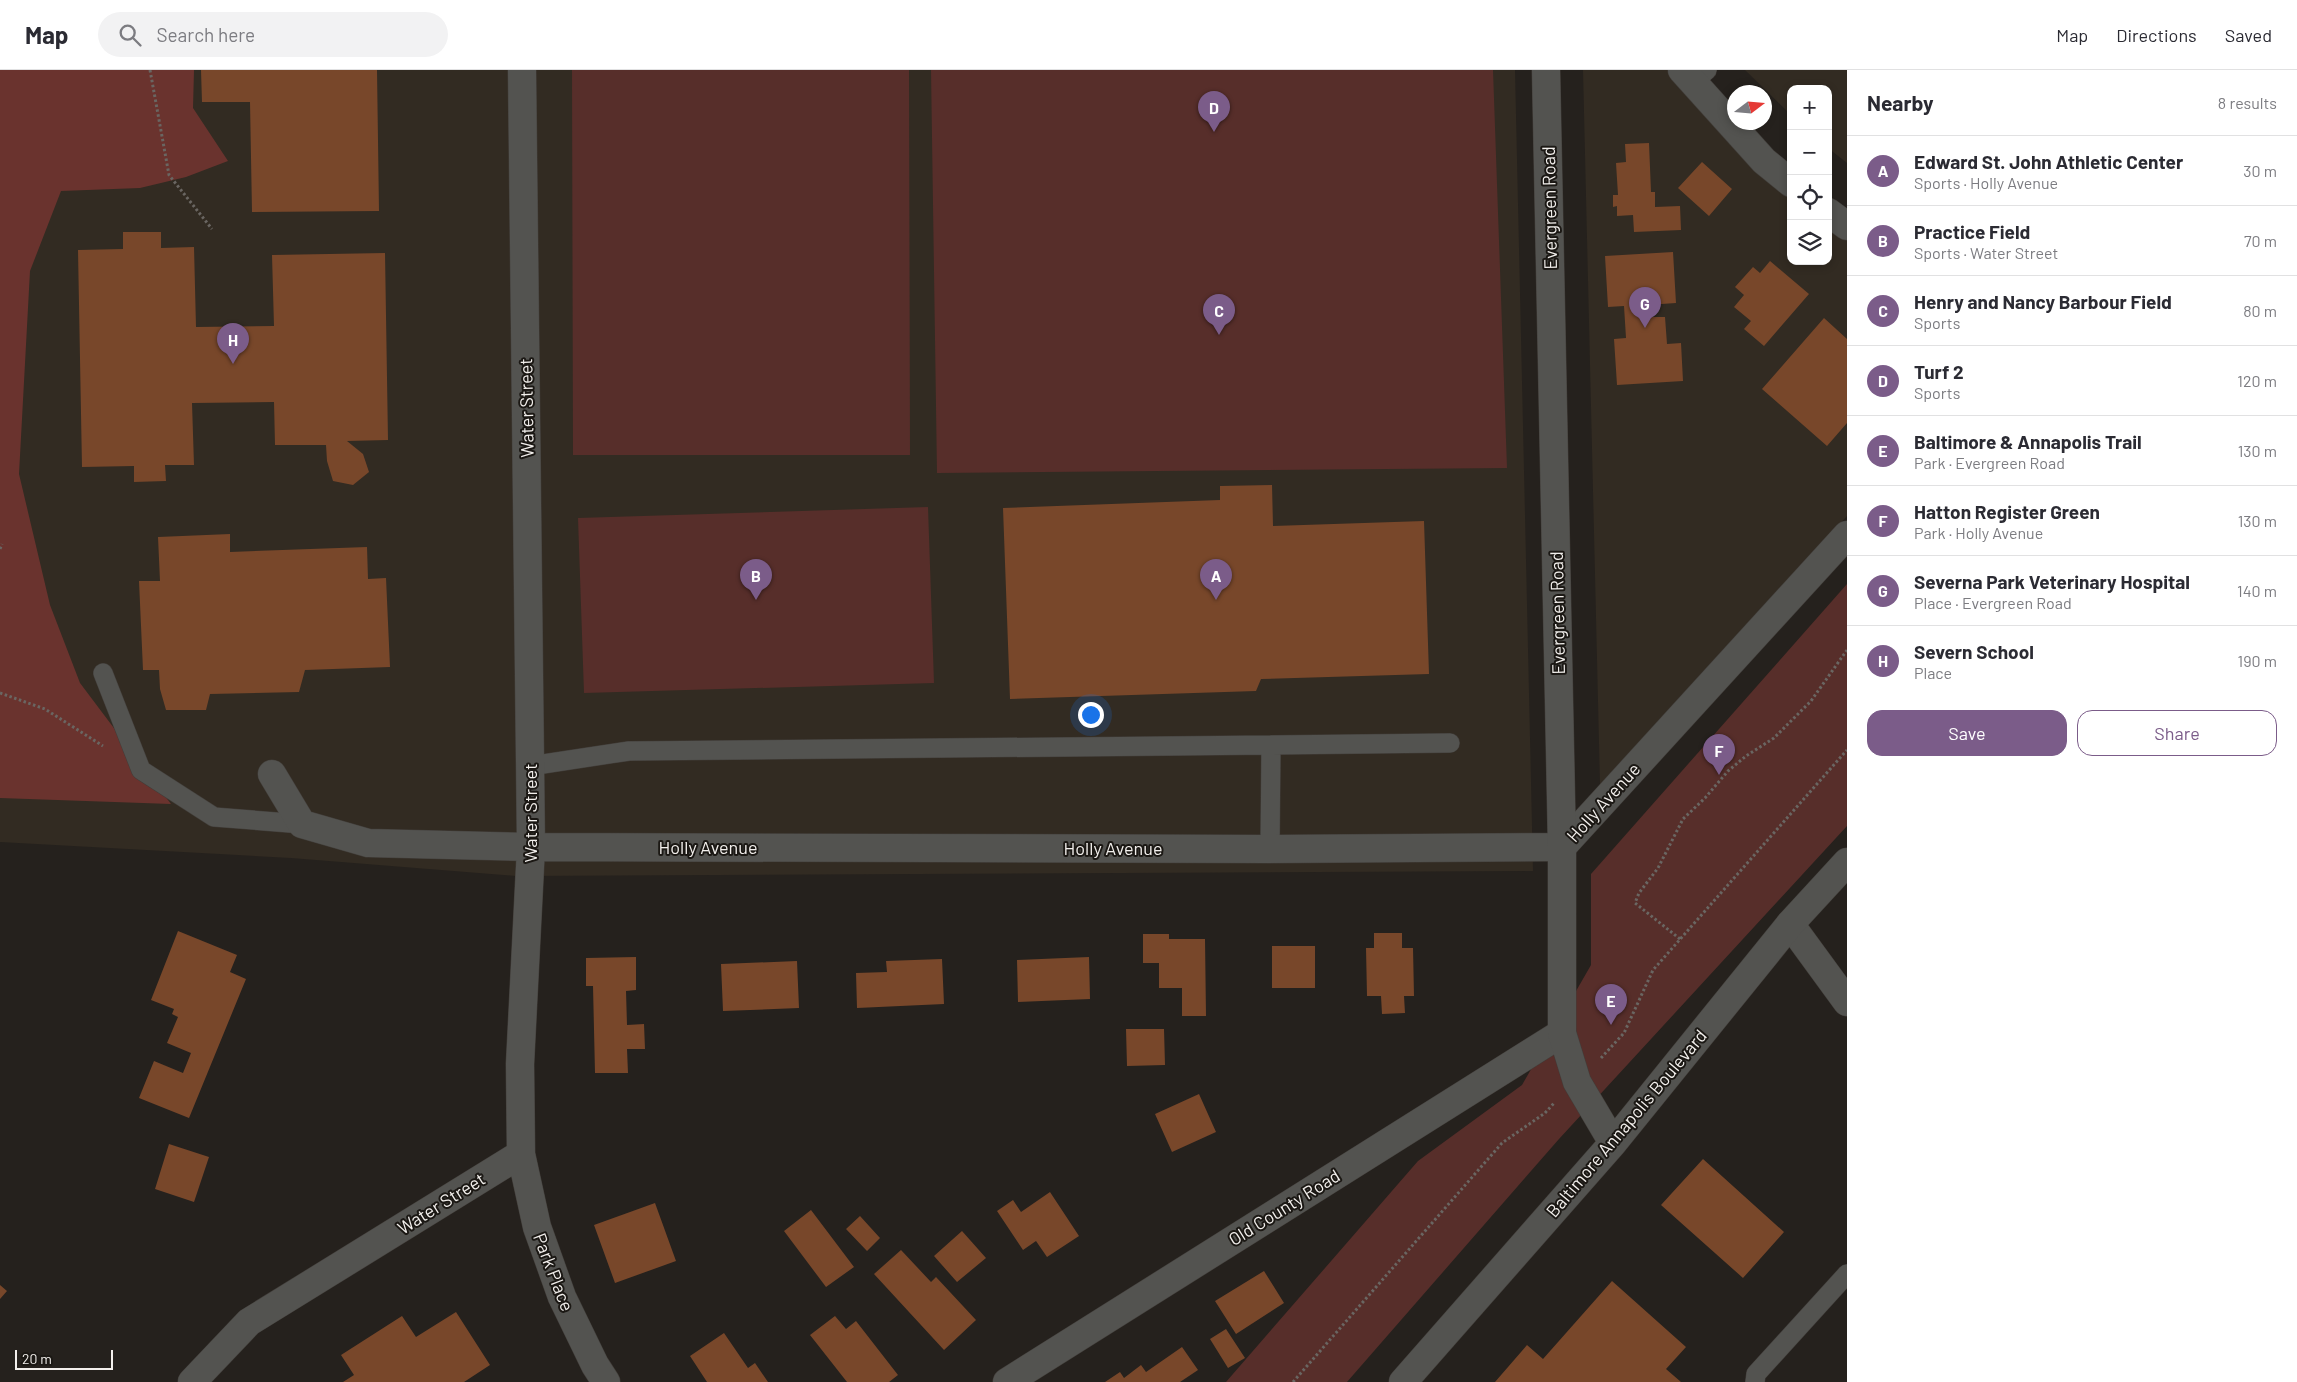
<!DOCTYPE html>
<meta charset="utf-8">
<style>
body{margin:0;font-family:Barlow,sans-serif;background:#f2f2f3;color:#2b2b33}
.controls{position:absolute;right:15px;top:15px;display:grid;overflow:hidden;border-radius:10px;box-shadow:0 2px 8px #0003}
.controls button{width:45px;height:45px;display:grid;place-items:center;padding:0;border:0;border-bottom:1px solid #e1e1e2;background:#fff;color:#2b2b33;font:25px sans-serif}
.compass{position:absolute;left:1727px;top:15px;width:45px;height:45px;border-radius:50%;background:#fff;box-shadow:0 2px 8px #0003;rotate:74deg}
.scale{position:absolute;left:15px;bottom:12px;width:98px;box-sizing:border-box;padding-left:5px;border:2px solid #f3f0ed;border-top:0;font-size:14px;line-height:18px;white-space:nowrap;color:#f3f0ed;-webkit-text-stroke:4px #1b1814;paint-order:stroke}
.you{position:absolute;left:1090px;top:644px;width:18px;height:18px;margin:-12px;border:4px solid #fff;border-radius:50%;background:#1a73e8;box-shadow:0 0 0 8px #1a73e833}
.badge{display:grid;place-items:center;width:32px;height:32px;border-radius:50%;background:#7b5c89;color:#fff;font-size:16px;font-weight:700}
.pin{position:absolute;translate:-50% -41px;filter:drop-shadow(0 1px 2px #0008)}
.pin::after{content:'';position:absolute;top:26px;width:18px;height:15px;background:inherit;clip-path:polygon(0 0,100% 0,50% 100%)}
.list{margin:0;padding:0;list-style:none}
h2{display:flex;justify-content:space-between;align-items:center;height:65px;margin:0;padding:0 20px;font-size:21px}
h2 small{font-size:16px;font-weight:400;color:#7c7c81}
.list li{display:grid;grid-template-columns:32px 1fr auto;gap:15px;align-items:center;box-sizing:border-box;height:70px;padding:0 20px;border-top:1px solid #e1e1e2}
.list b{display:block;font-size:19px;white-space:nowrap}
.list p{margin:0;font-size:16px;white-space:nowrap;color:#7c7c81}
.list em{font-size:16px;font-style:normal;color:#7c7c81}
.actions{display:flex;gap:10px;padding:15px 20px}
.actions a{flex:1;padding:11px 0;border:1px solid #7b5c89;border-radius:15px;text-align:center;font-size:18px;color:#7b5c89}
.actions .main{background:#7b5c89;color:#fff}
.icon{flex:none;width:28px;height:28px;fill:none;stroke:currentColor;stroke-width:2;stroke-linecap:round;stroke-linejoin:round}
.map{position:relative;flex:none;width:1847px;height:1312px;overflow:hidden}
header{display:flex;align-items:center;gap:30px;box-sizing:border-box;height:70px;padding:0 25px;background:#fff;border-bottom:1px solid #e1e1e2}
header strong{font-size:24px}
nav{display:flex;gap:28px;margin-inline-start:auto;font-size:18px}
.search{width:350px;height:45px;background:#f2f2f3;display:flex;align-items:center;gap:12px;box-sizing:border-box;padding:0 18px;border-radius:28px;color:#7c7c81;font-size:19px}
main{display:flex}
aside{flex:1;background:#fff}
.map>svg:first-child{display:block}
.built{fill:#322b22}
.green{fill:#572e2a}
.forest{fill:#6a332e}
.building{fill:#78472a}
.lines{fill:none;stroke-linecap:round;stroke-linejoin:round}
.service-casing{stroke:#423e3a;stroke-width:20}
.minor-casing{stroke:#423e3a;stroke-width:29}
.tertiary-casing{stroke:#423e3a;stroke-width:29}
.path{stroke:#6a6662;stroke-width:3;stroke-dasharray:2.5 2.5;stroke-linecap:butt}
.service{stroke:#535350;stroke-width:19}
.minor{stroke:#535350;stroke-width:28}
.tertiary{stroke:#535350;stroke-width:28}
.labels{text-anchor:middle;dominant-baseline:central;stroke-width:4;stroke-linejoin:round;paint-order:stroke}
.street-label{font-size:18px;fill:#f3f0ed;stroke:#1b1814}
</style>
<header>
<strong>Map</strong>
<div class="search"><svg class="icon" aria-label="search" viewBox="0 0 24 24"><circle cx="10" cy="10" r="6"/><path d="M15 15l6 6"/></svg>Search here</div>
<nav><a>Map</a><a>Directions</a><a>Saved</a></nav>
</header>
<main>
<div class="map">
<svg width="1847" height="1312" viewBox="0 0 1847 1312">
<rect width="100%" height="100%" fill="#25211d"/>
<path class="built" d="M0 0H1515L1533 801 516 806 291 788 0 772Z
M1583 0H1674L1791 106V191H1828V140L1847 157V446L1600 715Z
M1745 0H1847V93L1828 78V19H1791V45Z"/>
<path class="green" d="M572 0H909L910 385H573Z
M931 0H1493L1507 398 937 403Z
M928 437 934 613 584 623 578 448Z
M1847 514V756L1559 1069 1347 1312H1226L1418 1091 1522 1015 1591 895V804Z"/>
<path class="forest" d="M0 0H194L193 38 228 91 186 107 140 118 61 121 30 201 19 404 50 535 80 613 171 734 0 728Z"/>
<path class="building" d="M201 0H377L379 141 252 142 250 32H202Z
M1649 73 1651 122H1655V137L1680 136 1681 160 1634 162 1633 145 1617 146V136L1613 137V125H1618L1616 93 1626 92 1625 74Z
M1702 92 1732 119 1709 146 1678 118Z
M123 162H161V178L194 177 196 257 274 256 272 185 385 183 388 370 347 371 363 384 369 402 353 415 333 411 327 391 326 375H275L274 332 192 333 194 395H165L166 411 134 412V396L82 397 78 180 123 179Z
M1673 182 1676 233 1647 235 1648 247H1665L1667 274 1681 273 1683 311 1617 315 1614 269 1626 268 1624 236 1608 237 1605 186Z
M1770 191 1809 224 1764 276 1744 259 1751 251 1734 237 1744 225 1735 217 1753 197 1760 203Z
M1824 248 1847 269V353L1827 376 1762 319Z
M1272 415 1273 456 1424 451 1429 604 1261 609 1256 621 1010 629 1003 438 1220 430V416Z
M230 464V482L367 477 368 509 386 508 390 597 305 600 299 622 210 624 206 640H166L160 619 159 600H143L139 511H160L158 467Z
M178 861 237 885 230 902 246 909 189 1048 139 1028 154 991 183 1003 191 983 167 973 178 947 172 944 174 939 151 930Z
M1374 863H1402V878H1413L1414 926H1404L1405 943 1382 944 1381 926H1367L1366 878H1374Z
M1143 864H1169V869H1205L1206 946H1182V918H1159V893H1143Z
M1272 876H1315V918H1272Z
M636 887V920L626 921 627 955 644 954 645 979H627L628 1003H595L593 916H586V888Z
M1089 887 1090 929 1018 932 1017 890Z
M942 889 944 934 857 938 856 903 887 902 886 891Z
M797 891 799 938 723 941 721 894Z
M1126 959H1164L1165 995 1127 996Z
M1199 1024 1216 1062 1172 1082 1155 1044Z
M169 1074 209 1087 194 1132 155 1119Z
M1703 1089 1784 1162 1743 1208 1661 1135Z
M1050 1122 1079 1166 1047 1187 1036 1171 1023 1180 997 1141 1013 1130 1021 1142Z
M655 1133 676 1191 615 1213 594 1155Z
M811 1140 854 1197 826 1217 784 1161Z
M860 1146 880 1168 867 1181 846 1159Z
M962 1161 986 1188 957 1212 934 1186Z
M901 1180 931 1212 936 1207 976 1250 944 1280 874 1204Z
M1264 1201 1284 1233 1236 1264 1215 1231Z
M1612 1211 1686 1277 1666 1299 1681 1312H1495L1527 1275 1543 1289Z
M0 1215 7 1221 0 1229Z
M456 1242 490 1295 464 1312H343L354 1305 341 1285 402 1246 416 1267Z
M835 1246 846 1259 856 1251 898 1305 889 1312H847L810 1265Z
M1226 1259 1245 1288 1228 1298 1210 1269Z
M724 1263 748 1298 755 1293 768 1312H707L690 1286Z
M1182 1277 1198 1300 1180 1312H1105L1120 1302 1124 1308 1141 1295 1146 1302Z"/>
<g class="lines">
<g class="service-casing">
<path id="service" d="M1692 13 1707 0
M103 603 141 700 214 747 302 754
M1271 675 1450 673
M530 696 629 681 1271 675 1270 779
M1755 1312 1756 1304 1847 1204"/>
</g>
<g class="minor-casing">
<path id="minor" d="M522 0 531 777 520 994 521 1084 537 1157 562 1227 595 1295 606 1312
M272 704 302 754 368 773 531 777 1270 779 1562 777 1847 465
M1790 854 1847 932
M192 1312 249 1252 521 1084
M1007 1312 1562 963"/>
</g>
<g class="tertiary-casing">
<path id="tertiary" d="M1546 0 1562 777V963L1577 1012 1613 1073
M1682 0 1764 91 1791 113
M1828 142 1847 156
M1403 1312 1613 1073 1790 854 1847 792"/>
</g>
<path class="path" d="M150 0 169 105 212 159
M0 479 2 474
M0 623 45 639 103 676
M1680 869 1635 833 1639 823 1658 798 1683 749 1705 728 1728 701 1746 686 1774 668 1811 631 1847 580
M1601 988 1624 963 1653 900 1847 680
M1293 1312 1502 1073 1545 1043 1555 1032"/>
<use href="#service" class="service"/>
<use href="#minor" class="minor"/>
<use href="#tertiary" class="tertiary"/>
</g>
<g class="labels">
<g class="street-label">
<text transform="translate(1549 138) rotate(-91)">Evergreen Road</text>
<text transform="translate(526 338) rotate(-91)">Water Street</text>
<text transform="translate(1557 543) rotate(-91)">Evergreen Road</text>
<text transform="translate(1603 732) rotate(-48)">Holly Avenue</text>
<text transform="translate(530 743) rotate(-90)">Water Street</text>
<text x="708" y="777">Holly Avenue</text>
<text x="1113" y="778">Holly Avenue</text>
<text transform="translate(1626 1053) rotate(-50)">Baltimore Annapolis Boulevard</text>
<text transform="translate(441 1133) rotate(-32)">Water Street</text>
<text transform="translate(1284 1137) rotate(-32)">Old County Road</text>
<text transform="translate(554 1202) rotate(69)">Park Place</text>
</g>
</g>
</svg>
<div class="controls">
<button>+</button>
<button>−</button>
<button><svg class="icon" aria-label="locate" viewBox="0 0 24 24"><circle cx="12" cy="12" r="6"/><path d="M12 2v4M12 18v4M2 12h4M18 12h4"/></svg></button>
<button><svg class="icon" aria-label="layers" viewBox="0 0 24 24"><path d="M12 4l9 5-9 5-9-5zM3 14l9 5 9-5"/></svg></button>
</div>
<svg class="compass" viewBox="-18 -18 36 36"><path d="M0-13l5 13h-10z" fill="#e53935"/><path d="M0 13l5-13h-10z" fill="#7c7c81"/></svg>
<div class="scale">20 m</div>
<div class="you"></div>
<div class="pin badge" style="left:1216px;top:530px">A</div>
<div class="pin badge" style="left:756px;top:530px">B</div>
<div class="pin badge" style="left:1219px;top:265px">C</div>
<div class="pin badge" style="left:1214px;top:62px">D</div>
<div class="pin badge" style="left:1611px;top:955px">E</div>
<div class="pin badge" style="left:1719px;top:705px">F</div>
<div class="pin badge" style="left:1645px;top:258px">G</div>
<div class="pin badge" style="left:233px;top:294px">H</div>
</div>
<aside>
<h2>Nearby<small>8 results</small></h2>
<ul class="list">
<li><span class="badge">A</span><div><b>Edward St. John Athletic Center</b><p>Sports · Holly Avenue</p></div><em>30 m</em></li>
<li><span class="badge">B</span><div><b>Practice Field</b><p>Sports · Water Street</p></div><em>70 m</em></li>
<li><span class="badge">C</span><div><b>Henry and Nancy Barbour Field</b><p>Sports</p></div><em>80 m</em></li>
<li><span class="badge">D</span><div><b>Turf 2</b><p>Sports</p></div><em>120 m</em></li>
<li><span class="badge">E</span><div><b>Baltimore &amp; Annapolis Trail</b><p>Park · Evergreen Road</p></div><em>130 m</em></li>
<li><span class="badge">F</span><div><b>Hatton Register Green</b><p>Park · Holly Avenue</p></div><em>130 m</em></li>
<li><span class="badge">G</span><div><b>Severna Park Veterinary Hospital</b><p>Place · Evergreen Road</p></div><em>140 m</em></li>
<li><span class="badge">H</span><div><b>Severn School</b><p>Place</p></div><em>190 m</em></li>
</ul>
<div class="actions"><a class="main">Save</a><a>Share</a></div>
</aside>
</main>
